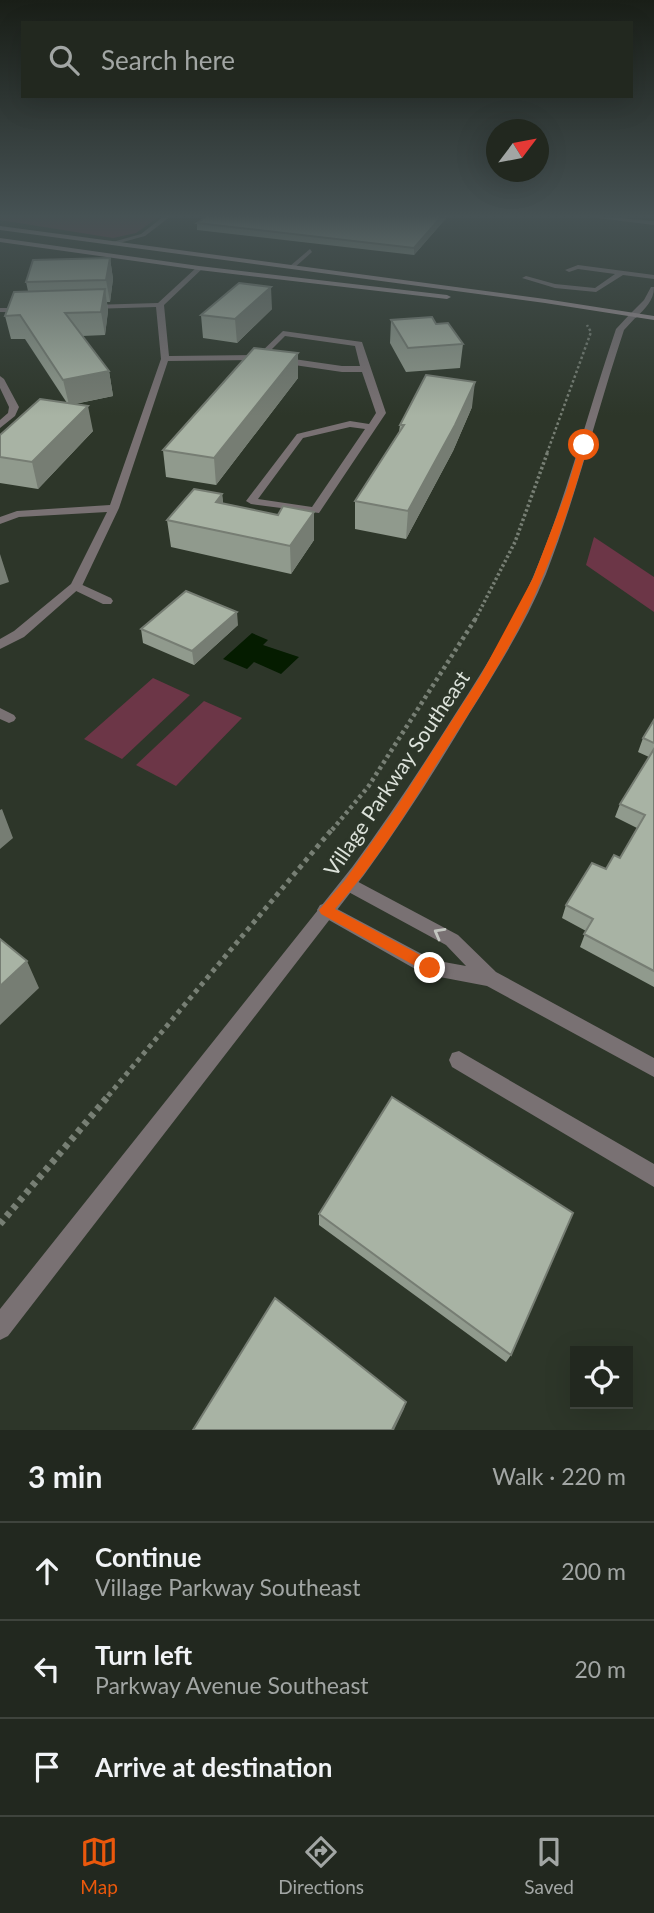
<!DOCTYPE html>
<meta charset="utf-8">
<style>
body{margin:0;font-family:Lato,sans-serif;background:#2a3028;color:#f1f3f6}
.controls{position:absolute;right:21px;bottom:21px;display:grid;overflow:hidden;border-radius:0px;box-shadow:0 7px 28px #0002}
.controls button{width:63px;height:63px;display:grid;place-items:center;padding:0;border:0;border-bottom:2px solid #3f443d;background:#22281f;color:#f1f3f6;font:35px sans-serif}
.compass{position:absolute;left:486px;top:119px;width:63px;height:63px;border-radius:50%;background:#22281f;box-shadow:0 7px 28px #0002;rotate:58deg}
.stop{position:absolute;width:21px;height:21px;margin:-16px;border:5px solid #ea580c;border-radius:50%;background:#fff}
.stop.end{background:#ea580c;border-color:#fff;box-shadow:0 2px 7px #0008}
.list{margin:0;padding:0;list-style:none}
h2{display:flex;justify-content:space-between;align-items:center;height:91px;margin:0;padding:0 28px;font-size:30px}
h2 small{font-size:23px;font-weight:400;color:#a2a6a4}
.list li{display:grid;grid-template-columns:46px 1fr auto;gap:21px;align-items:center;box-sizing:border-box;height:98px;padding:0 28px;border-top:2px solid #3f443d}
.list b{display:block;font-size:26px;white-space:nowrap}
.list p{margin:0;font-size:23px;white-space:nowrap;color:#a2a6a4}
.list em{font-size:23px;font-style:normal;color:#a2a6a4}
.icon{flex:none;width:38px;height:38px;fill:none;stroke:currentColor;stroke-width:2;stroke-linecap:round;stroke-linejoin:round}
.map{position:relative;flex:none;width:654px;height:1430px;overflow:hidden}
.search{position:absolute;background:#22281f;box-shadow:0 7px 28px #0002;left:21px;right:21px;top:21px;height:77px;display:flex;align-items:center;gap:18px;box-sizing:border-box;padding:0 24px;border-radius:0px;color:#a2a6a4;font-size:26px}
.sheet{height:385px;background:#22281f}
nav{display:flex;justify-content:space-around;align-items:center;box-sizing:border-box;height:98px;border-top:2px solid #3f443d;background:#22281f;font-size:19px;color:#a2a6a4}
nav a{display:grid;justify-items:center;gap:4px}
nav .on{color:#ea580c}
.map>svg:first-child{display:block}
.green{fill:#6c3647}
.water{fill:#051c00}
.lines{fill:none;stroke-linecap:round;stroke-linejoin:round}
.path-far4{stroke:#777f74;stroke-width:2.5;stroke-dasharray:2.5 2.5;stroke-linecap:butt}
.path-far3{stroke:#777f74;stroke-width:3.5;stroke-dasharray:2.5 2.5;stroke-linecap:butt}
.path-far2{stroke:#777f74;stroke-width:4.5;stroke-dasharray:3.5 3.5;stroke-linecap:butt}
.path-far1{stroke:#777f74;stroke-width:5;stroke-dasharray:4.5 4.5;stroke-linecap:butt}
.path{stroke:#777f74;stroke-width:7;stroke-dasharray:5 5;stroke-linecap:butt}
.service{fill:#797173;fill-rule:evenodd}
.minor{fill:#797173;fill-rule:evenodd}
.tertiary{fill:#797173;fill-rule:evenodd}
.secondary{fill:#a19397;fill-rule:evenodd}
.wall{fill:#909a8d}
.shaded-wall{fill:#767d73}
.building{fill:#a8b3a4;stroke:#767d73;stroke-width:2}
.oneway{stroke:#c3c6c0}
.route{fill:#ea580c}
.labels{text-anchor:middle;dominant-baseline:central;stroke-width:7;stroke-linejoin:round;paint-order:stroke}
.street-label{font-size:21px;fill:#dce2da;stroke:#2d3629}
</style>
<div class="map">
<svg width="654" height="1430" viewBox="0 0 654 1430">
<rect width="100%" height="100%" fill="#2d3629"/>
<path class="green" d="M0 216H160L136 233 113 238 0 220Z
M594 537 654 577V612L586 565Z
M153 678 190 695 122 759 84 739Z
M204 701 242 718 176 786 136 765Z"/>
<path class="water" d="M252 633 268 640 263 645 299 657 281 674 254 662 247 669 223 659Z"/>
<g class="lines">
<path class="path-far4" d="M547 453 591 332 587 325"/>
<path class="path-far3" d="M475 620 515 542 548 451"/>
<path class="path-far2" d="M332 830 368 787 476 618"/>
<path class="path-far1" d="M108 1096 333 828"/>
<path class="path" d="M0 1224 110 1094"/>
<path class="service" d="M310 249 312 252 294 268H290V266Z
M578 265 654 275V279L623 275 596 292 555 288 522 278 526 276 555 284 595 288 615 274 578 269 569 272 565 270Z
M76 582 111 598 113 601 111 604H103L72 589 70 586Z
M0 708 14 715 16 718 14 721 9 723 0 719Z
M459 1051 654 1164V1187L452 1067 449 1060 452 1053Z"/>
<path class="minor" d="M164 216H171L145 236 112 245 109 243 141 234Z
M595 216 654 221V225L598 218Z
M197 267 203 268 164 305 169 356 258 355 283 331 362 342 386 413 319 513 251 504 246 501 297 434 350 421 369 424 376 413 362 372H342L260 360 168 361 119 508 82 586 24 637 0 649V639L14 631 71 584 107 512 19 517 0 524V517L17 511 110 505 161 359 156 307 91 309 87 307 91 305 158 303ZM285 336 355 346 360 366H342L266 355ZM350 427 365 429 312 507 258 499 303 438Z
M651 287H654C654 301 645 308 636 318H630V314L644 300Z
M0 308H25L29 310 25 312H0Z
M0 376 4 379 19 407 15 416 0 428V420L8 413 9 407 0 388Z
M349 877 458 935 496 972 654 1058V1077L487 986 424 974 320 915 317 910 320 905 326 903 433 960 466 966 446 945 343 889 341 884 343 879Z"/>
<path class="tertiary" d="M630 314 637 316 624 330C597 411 577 494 546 574 526 623 497 669 469 714 436 769 402 823 364 875L8 1336 0 1340V1309L353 866C389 817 422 767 454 716 483 671 512 625 533 577 567 497 588 411 616 329Z"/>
<path class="secondary" d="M0 226 545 299 654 316V320L545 303 0 230Z
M0 238 199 266 447 295 451 297 447 299 199 270 0 242Z"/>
</g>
<path class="wall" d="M448 216 414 255 197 230V223Z
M110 258 113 279 110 302H107L108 311 105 335 82 336 109 371 113 396 75 404 93 431 38 489 0 483V435L67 403 25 339H11L5 316 28 291 26 282Z
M272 309 237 343 203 338 201 315Z
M391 320 436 324 463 344 460 368 406 372 390 343Z
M298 353V378L216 485 166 477 163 450Z
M472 407 453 451 406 539 355 529V501L399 432 400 425Z
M222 494 223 503 314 540 291 574 171 547 167 520Z
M238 625 194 665 143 643 141 629Z
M654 720V987L580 947 586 931 562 918 566 905 620 858 637 828 615 817 620 804 649 757 638 752 643 738Z
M319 1214 511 1355 506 1362 319 1225Z"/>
<path class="shaded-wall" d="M442 216H448L414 255V248Z
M110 258 113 279 110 302 106 280Z
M271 287 272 309 237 343 235 319Z
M105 289 108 311 105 335 101 312Z
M298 353V378L216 485 214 458Z
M109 371 113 396 69 405 63 380Z
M475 382 472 407 453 451 406 539 408 511Z
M88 406 93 431 38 489 32 462Z
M222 494 225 522 216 502Z
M314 512V540L291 574 290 546Z
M0 554 9 582 0 585Z
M237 612 238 625 194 665 192 651Z
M2 809 13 838 0 849V810Z
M27 961 39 988 0 1025V986Z
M406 1402 404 1409 394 1430H392Z"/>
<path class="building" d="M207 216H442L414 248 197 223Z
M110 258 106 280 26 282 33 260Z
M239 283 271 287 235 319 201 315Z
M105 289 101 312 65 313 109 371 63 380 20 315 5 316 14 292Z
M432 317 436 324 448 323 463 344 408 348 391 320Z
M254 348 298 353 214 458 163 450Z
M426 375 475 382 455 425 408 511 355 501 404 425H400Z
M40 399 88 406 32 462 0 457V435Z
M194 489 222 494 216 502 278 515 283 506 314 512 290 546 167 520Z
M186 591 237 612 192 651 141 629Z
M654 720V743L643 738Z
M654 749V971L584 934 593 919 566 905 592 863 606 869 614 855 620 858 645 815 620 804Z
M0 939 27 961 0 986Z
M392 1097 573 1213 511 1355 319 1214Z
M275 1298 406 1402 392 1430H193Z"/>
<defs><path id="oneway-chevron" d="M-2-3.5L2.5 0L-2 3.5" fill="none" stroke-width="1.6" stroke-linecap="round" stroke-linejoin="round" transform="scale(1.75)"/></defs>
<use class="oneway" href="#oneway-chevron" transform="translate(439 933) rotate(-151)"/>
<linearGradient id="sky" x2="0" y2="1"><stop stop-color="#191e17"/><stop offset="0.52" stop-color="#465254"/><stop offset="1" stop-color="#465254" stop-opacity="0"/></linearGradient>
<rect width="654" height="416" fill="url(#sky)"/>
<path class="route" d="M584 443 588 445C575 490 561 534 543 576 516 643 474 705 436 765 405 815 374 865 335 909L435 963 437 968 435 973 430 974 321 914 319 910 345 880 398 805 481 675 533 578 566 492 580 445Z"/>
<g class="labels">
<g class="street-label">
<text transform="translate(396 773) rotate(-56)">Village Parkway Southeast</text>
</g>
</g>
</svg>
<div class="controls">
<button><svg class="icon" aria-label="locate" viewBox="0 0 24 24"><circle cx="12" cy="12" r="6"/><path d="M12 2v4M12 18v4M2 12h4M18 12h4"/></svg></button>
</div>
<svg class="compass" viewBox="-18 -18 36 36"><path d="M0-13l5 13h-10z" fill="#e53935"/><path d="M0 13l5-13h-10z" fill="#a2a6a4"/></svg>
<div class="stop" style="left:584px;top:445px"></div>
<div class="stop end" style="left:430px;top:968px"></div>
<div class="search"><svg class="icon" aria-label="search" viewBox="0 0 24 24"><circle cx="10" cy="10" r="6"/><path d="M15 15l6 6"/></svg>Search here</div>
</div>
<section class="sheet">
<h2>3 min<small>Walk · 220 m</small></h2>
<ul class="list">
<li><svg class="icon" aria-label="ahead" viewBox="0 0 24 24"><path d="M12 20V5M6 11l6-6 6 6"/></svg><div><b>Continue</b><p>Village Parkway Southeast</p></div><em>200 m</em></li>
<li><svg class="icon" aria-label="left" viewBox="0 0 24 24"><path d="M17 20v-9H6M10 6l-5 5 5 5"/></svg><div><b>Turn left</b><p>Parkway Avenue Southeast</p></div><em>20 m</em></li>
<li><svg class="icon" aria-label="arrive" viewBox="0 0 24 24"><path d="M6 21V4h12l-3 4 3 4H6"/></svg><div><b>Arrive at destination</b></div></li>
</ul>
</section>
<nav>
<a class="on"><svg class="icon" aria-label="map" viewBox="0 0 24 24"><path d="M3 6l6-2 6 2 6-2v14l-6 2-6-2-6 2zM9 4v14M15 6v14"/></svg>Map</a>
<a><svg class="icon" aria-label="directions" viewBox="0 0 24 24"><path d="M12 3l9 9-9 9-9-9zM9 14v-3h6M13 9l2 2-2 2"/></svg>Directions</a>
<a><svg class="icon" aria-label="saved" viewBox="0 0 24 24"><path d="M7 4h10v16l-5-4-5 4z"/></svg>Saved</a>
</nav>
